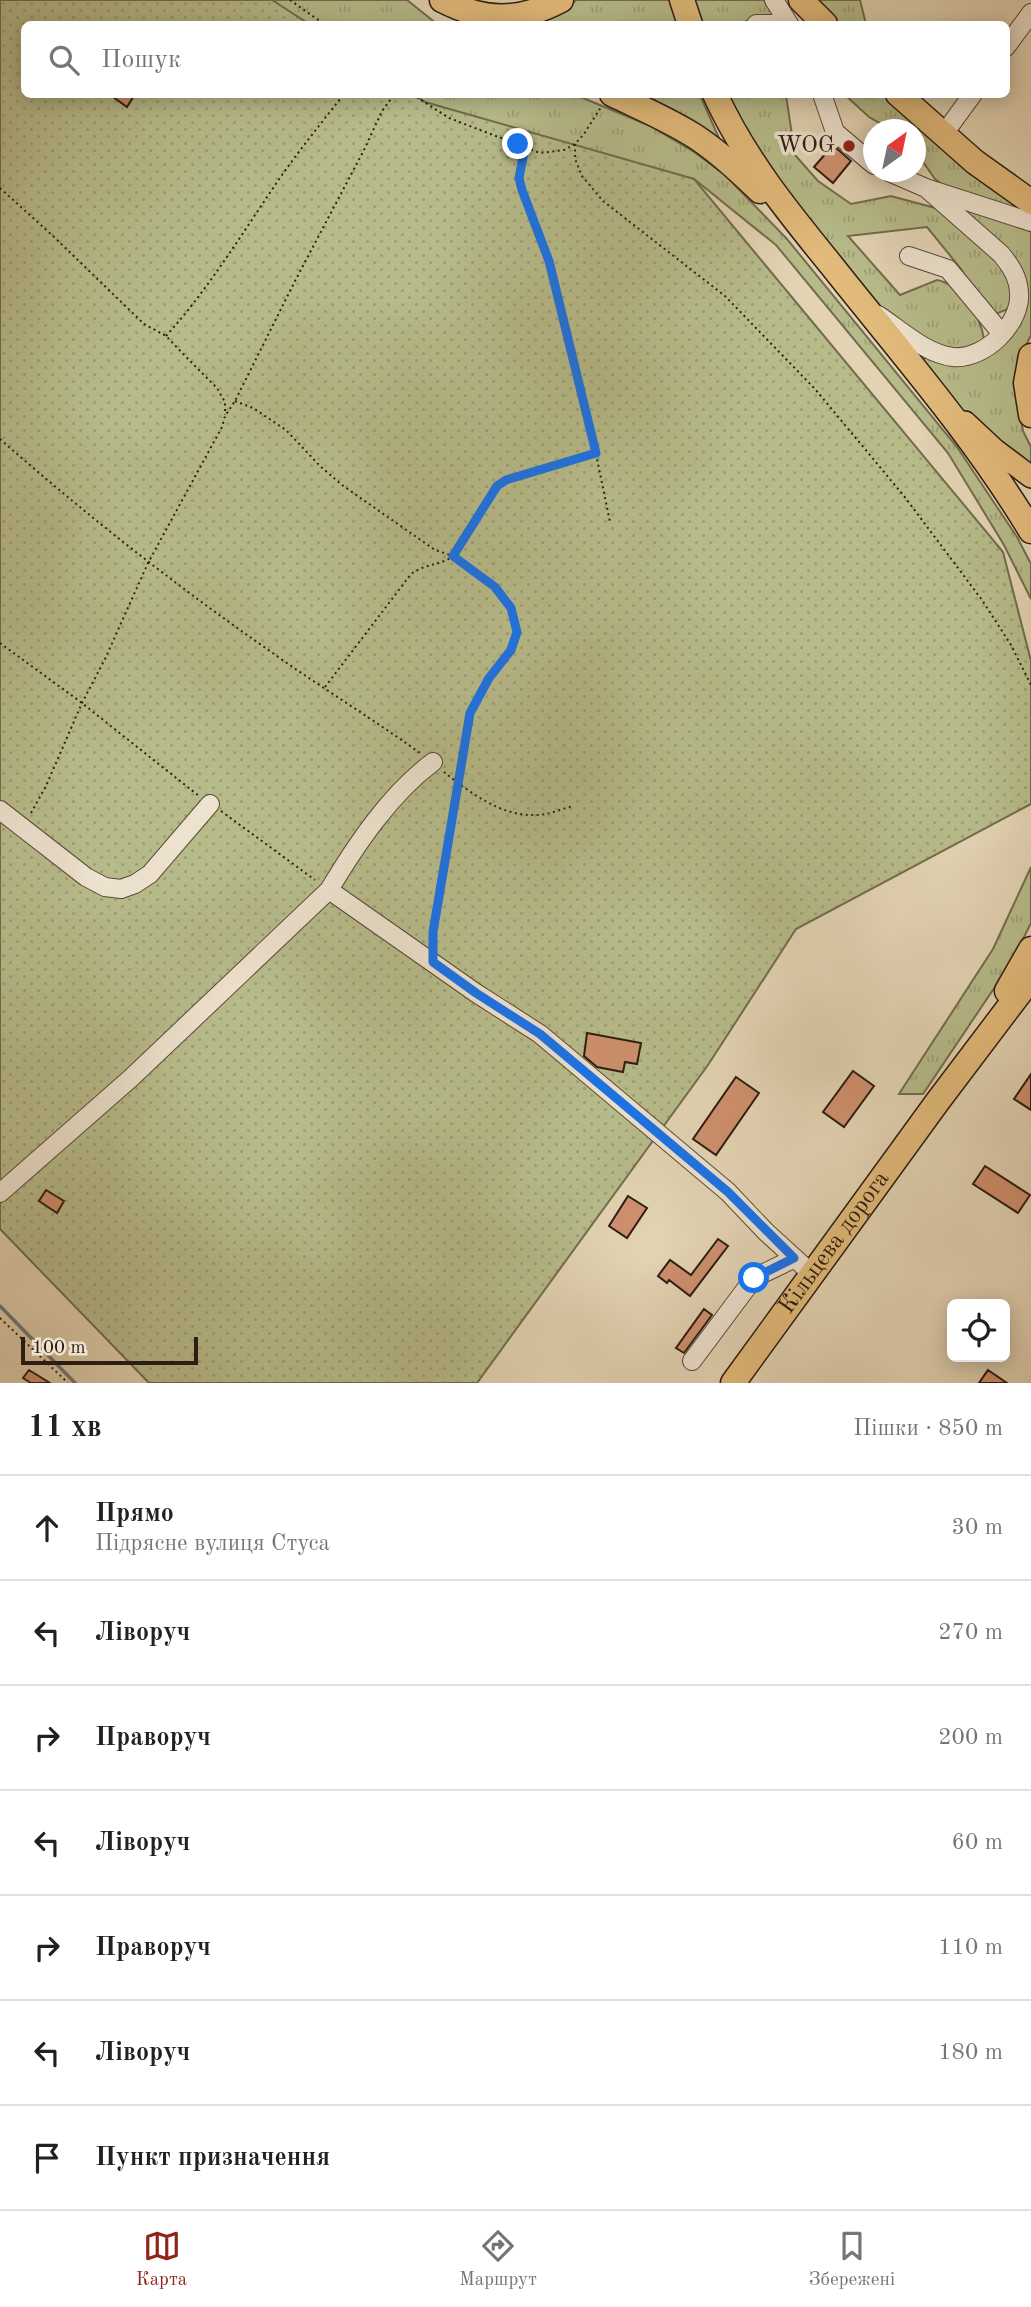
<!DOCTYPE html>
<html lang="uk">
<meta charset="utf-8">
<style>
body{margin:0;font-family:"Old Standard TT",serif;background:#f2f2f2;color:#202124}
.controls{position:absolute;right:21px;bottom:21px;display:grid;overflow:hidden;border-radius:10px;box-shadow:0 4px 18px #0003}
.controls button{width:63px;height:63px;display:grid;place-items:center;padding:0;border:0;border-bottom:2px solid #e0e0e0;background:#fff;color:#202124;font:35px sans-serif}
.compass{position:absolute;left:863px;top:119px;width:63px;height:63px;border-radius:50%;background:#fff;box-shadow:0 4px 18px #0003;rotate:33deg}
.scale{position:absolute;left:21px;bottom:18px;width:177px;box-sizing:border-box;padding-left:7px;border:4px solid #2d1d12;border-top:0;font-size:19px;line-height:24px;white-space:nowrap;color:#2d1d12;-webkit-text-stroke:5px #ede2ce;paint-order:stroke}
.stop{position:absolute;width:21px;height:21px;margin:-16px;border:5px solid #1a73e8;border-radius:50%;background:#fff}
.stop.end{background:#1a73e8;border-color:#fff;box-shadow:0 2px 7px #0008}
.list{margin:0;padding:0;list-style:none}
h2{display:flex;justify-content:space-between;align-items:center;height:91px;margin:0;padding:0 28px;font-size:30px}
h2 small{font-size:23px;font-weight:400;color:#757577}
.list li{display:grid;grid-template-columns:46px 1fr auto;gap:21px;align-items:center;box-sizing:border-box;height:105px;padding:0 28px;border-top:2px solid #e0e0e0}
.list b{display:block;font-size:26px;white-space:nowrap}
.list p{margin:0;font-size:23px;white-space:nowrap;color:#757577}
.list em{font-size:23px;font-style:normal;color:#757577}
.icon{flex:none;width:38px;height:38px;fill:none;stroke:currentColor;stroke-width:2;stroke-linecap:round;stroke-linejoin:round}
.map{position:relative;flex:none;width:1031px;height:1383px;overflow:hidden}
.search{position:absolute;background:#fff;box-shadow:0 4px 18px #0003;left:21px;right:21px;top:21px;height:77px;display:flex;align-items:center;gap:18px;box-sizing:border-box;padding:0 24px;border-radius:10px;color:#757577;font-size:26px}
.sheet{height:826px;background:#fff}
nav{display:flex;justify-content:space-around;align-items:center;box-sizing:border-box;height:98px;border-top:2px solid #e0e0e0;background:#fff;font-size:19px;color:#757577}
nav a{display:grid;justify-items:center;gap:4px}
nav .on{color:#8f2418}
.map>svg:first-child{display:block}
.grass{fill:url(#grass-tufts);stroke:#726c4e;stroke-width:2}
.garden{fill:url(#garden-dots);stroke:#726c4e;stroke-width:2}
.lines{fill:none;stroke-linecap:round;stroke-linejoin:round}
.stream{stroke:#6e7975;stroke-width:3.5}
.building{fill:#ce906e;stroke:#2d1d12;stroke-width:2}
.minor-casing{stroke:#5a4a3a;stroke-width:20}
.major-casing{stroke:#2d1d12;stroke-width:24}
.highway-casing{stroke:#2d1d12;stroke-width:27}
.path{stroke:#2d1d12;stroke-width:2;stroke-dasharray:2 3.5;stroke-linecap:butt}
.minor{stroke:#ede2ce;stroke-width:18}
.major{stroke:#e2ba7a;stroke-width:21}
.highway{stroke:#e2ba7a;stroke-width:24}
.route{stroke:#1a73e8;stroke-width:9}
.poi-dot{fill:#8f2418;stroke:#ede2ce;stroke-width:2.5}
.labels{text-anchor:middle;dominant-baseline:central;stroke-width:7;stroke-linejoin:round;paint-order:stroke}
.poi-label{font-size:24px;fill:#2d1d12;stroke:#ede2ce;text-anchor:end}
.street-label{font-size:24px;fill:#2d1d12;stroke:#ede2ce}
</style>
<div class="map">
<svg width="1031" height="1383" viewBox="0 0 1031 1383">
<defs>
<pattern id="grass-tufts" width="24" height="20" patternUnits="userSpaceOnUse" patternTransform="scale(1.75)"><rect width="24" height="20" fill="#b7bb8a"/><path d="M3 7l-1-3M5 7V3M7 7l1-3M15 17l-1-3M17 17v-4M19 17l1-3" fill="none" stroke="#9ea076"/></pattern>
<pattern id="garden-dots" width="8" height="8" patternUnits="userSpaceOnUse" patternTransform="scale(1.75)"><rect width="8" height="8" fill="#b7bb8a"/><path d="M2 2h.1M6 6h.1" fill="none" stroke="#9ea076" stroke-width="1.8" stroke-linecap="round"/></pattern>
</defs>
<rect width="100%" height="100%" fill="#e3d3b3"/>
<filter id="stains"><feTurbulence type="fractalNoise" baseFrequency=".00286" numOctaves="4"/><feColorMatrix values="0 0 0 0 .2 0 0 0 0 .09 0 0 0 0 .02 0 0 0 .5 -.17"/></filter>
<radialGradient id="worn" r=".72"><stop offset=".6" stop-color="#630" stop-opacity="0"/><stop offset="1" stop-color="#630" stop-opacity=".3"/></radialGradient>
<path class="grass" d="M272 0H407L437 24H305Z
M577 0H670L677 24H527L546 20Z
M689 0H764L775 17 750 20 738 24H696Z
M810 0H860L866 24H835Z
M411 95H576L650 126 694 152 725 175 787 239 957 447 1017 537 1031 564V599L1004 545 948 453 776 245 694 179 477 130Z
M632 95H700L722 145Z
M725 95H786L795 155 818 181 851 204 891 196 939 209 984 244 1012 283 1014 298 1008 309 998 313 988 310 961 269 927 227 848 236 900 295 937 280C962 285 981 316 984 340L962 353 929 344 868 299 777 188Z
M845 95H884C932 141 975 179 1031 215L947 188 935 179 916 152V130L890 129 869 117Z
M953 204 1031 231V335L1021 356 1017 396 1023 431 1031 447V468L962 412 923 359 929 357 965 364 1025 300Z
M1031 867V923L1011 963 923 1094H899L993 949Z"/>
<path class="garden" d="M0 0H272L309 24H24V94L414 95 425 102 694 179 1003 552 1031 661V804L796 929 708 1065 477 1383H149L0 1229Z"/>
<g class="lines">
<path class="stream" d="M0 1306 75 1383"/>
</g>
<path class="building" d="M109 94H135L127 107Z
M833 145 851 161 833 183 814 167Z
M587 1033 641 1043 637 1064 625 1062 623 1072 597 1067 584 1056Z
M853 1071 874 1086 844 1127 823 1112Z
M1031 1074V1110L1014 1099Z
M736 1077 759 1093 716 1155 693 1139Z
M985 1166 1030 1195 1018 1213 973 1184Z
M46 1190 64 1201 57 1213 39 1201Z
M628 1196 647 1208 627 1238 609 1226Z
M718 1239 728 1246 690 1296 669 1280 667 1283 658 1276 670 1260 691 1275Z
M704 1309 712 1315 684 1353 676 1348Z
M29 1370 50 1383H31L23 1378Z
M988 1370 1007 1383H979Z"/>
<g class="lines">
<g class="minor-casing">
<path id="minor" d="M774 0 789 24
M756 24H776
M1006 47 1031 13
M822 94 835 132 874 165
M943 135 973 94
M889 172 926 188 1031 222
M909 256 948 269 1002 334
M878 315C901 330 926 354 953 357 985 360 1022 323 1019 292 1018 276 1010 265 1001 254L926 188
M0 810 86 877 105 887 121 889 135 884 150 874 210 804
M329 890C356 845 390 794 433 762
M0 1193 131 1078 329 890 476 993 540 1034 728 1192 766 1232 812 1274
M692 1361 754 1278 795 1258"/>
</g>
<g class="major-casing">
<path id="major" d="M965 422 994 449 1031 477"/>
</g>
<g class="highway-casing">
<g id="highway">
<path d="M442 0C485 22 519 22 561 0"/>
<path d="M682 0 690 24"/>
<path d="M801 0 825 24"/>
<path d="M612 94C641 108 670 120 696 137 720 153 740 172 760 191"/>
<path d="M715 94C744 158 788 212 832 266 901 353 974 436 1031 531"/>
<path d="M898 94 975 162 1031 202"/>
<path d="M1031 356 1026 383 1031 415"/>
<path d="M1007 991 1031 949"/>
<path id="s1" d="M733 1383 938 1101 1031 978"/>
</g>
</g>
<path class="path" d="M290 0 324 24
M412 94 449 118 540 153 564 150 575 144 584 134 601 107
M575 144V159L582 176 603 201 725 296 815 389 904 496 982 600 1011 645 1031 685
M0 188 53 236 144 324 166 336 190 361 217 388 225 402V415
M166 336C211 286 244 230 282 175 301 148 323 121 344 94
M235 401 253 408 286 430 320 466 342 485 435 550 453 556 495 587 511 609 517 632 511 650 489 678 470 713 433 932V943
M0 439C85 514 174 584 267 649 317 685 370 717 420 753
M596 454 610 522
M0 643 78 700 199 796
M325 687 411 574C426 563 440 566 453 556L497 486 506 480 596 453 549 261 522 190 519 178 525 147
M444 772C469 792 502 817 536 815 549 815 561 809 573 806
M221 811 315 880
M31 813 46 786 82 703 105 659 148 563 222 427 225 416 235 401 295 281 365 148 382 111 391 99 399 94
M0 1318 68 1383"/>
<use href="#minor" class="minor"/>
<use href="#major" class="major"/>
<use href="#highway" class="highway"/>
</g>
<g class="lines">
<path class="route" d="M518 144 525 147 519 178 522 190 549 261 596 453 506 480 497 486 453 556 495 587 511 608 517 632 511 650 489 678 470 713 433 932V962L476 993 540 1034 728 1192 794 1258 754 1278"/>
</g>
<circle class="poi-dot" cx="849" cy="146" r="7"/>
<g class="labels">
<g class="poi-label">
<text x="835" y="146">WOG</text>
</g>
<g class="street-label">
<text stroke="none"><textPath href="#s1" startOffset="173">Кільцева дорога</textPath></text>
</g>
</g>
<rect width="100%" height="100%" filter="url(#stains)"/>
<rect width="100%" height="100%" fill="url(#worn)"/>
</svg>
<div class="controls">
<button><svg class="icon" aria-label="locate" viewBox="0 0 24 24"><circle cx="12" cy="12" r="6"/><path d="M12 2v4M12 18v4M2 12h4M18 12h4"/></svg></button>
</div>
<svg class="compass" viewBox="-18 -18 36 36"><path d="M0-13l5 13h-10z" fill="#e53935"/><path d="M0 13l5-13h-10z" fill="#757577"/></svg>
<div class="scale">100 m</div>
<div class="stop" style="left:754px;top:1278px"></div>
<div class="stop end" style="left:518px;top:144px"></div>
<div class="search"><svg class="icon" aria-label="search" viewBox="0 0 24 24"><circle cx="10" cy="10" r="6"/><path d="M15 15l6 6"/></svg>Пошук</div>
</div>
<section class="sheet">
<h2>11 хв<small>Пішки · 850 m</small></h2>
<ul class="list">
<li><svg class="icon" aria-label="ahead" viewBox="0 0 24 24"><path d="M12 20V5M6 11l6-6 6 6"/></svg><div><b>Прямо</b><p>Підрясне вулиця Стуса</p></div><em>30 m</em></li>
<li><svg class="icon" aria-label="left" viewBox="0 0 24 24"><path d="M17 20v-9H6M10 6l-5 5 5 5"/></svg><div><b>Ліворуч</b></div><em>270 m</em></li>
<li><svg class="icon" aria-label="right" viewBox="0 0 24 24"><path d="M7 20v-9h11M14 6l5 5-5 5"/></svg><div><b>Праворуч</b></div><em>200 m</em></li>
<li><svg class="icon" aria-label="left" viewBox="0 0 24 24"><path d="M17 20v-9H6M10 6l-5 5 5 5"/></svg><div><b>Ліворуч</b></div><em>60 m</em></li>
<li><svg class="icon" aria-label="right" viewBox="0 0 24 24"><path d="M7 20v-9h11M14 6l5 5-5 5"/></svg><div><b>Праворуч</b></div><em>110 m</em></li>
<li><svg class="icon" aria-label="left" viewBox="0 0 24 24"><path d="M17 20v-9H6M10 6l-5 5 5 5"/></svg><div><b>Ліворуч</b></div><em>180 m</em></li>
<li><svg class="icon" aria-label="arrive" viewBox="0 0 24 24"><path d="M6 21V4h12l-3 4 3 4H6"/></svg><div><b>Пункт призначення</b></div></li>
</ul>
</section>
<nav>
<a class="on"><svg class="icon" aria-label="map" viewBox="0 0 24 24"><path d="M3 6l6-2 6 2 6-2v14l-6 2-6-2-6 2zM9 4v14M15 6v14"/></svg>Карта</a>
<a><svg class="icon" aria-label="directions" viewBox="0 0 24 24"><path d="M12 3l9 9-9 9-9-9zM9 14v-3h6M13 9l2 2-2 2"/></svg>Маршрут</a>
<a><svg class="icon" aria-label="saved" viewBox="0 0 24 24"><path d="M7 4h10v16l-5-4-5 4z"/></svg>Збережені</a>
</nav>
